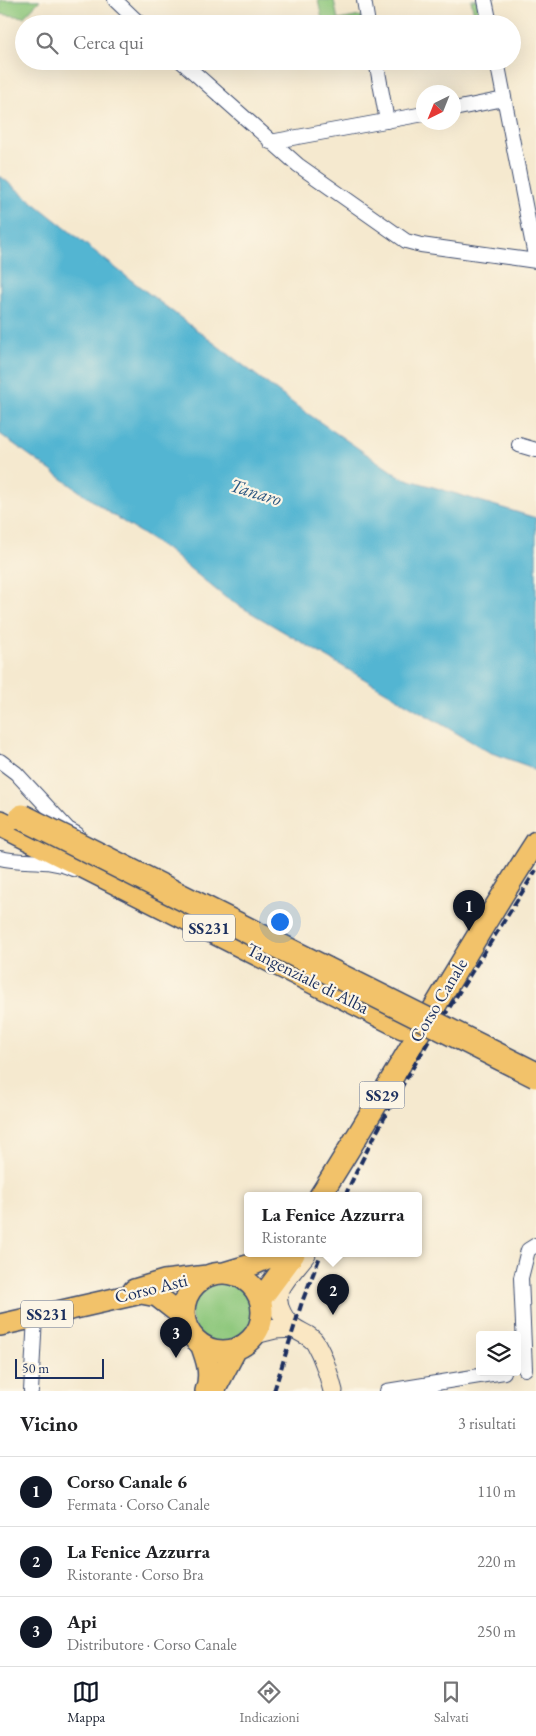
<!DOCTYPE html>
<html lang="it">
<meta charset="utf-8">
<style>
body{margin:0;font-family:"EB Garamond",serif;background:#f2f2f2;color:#202124}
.controls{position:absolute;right:15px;bottom:15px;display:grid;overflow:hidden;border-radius:5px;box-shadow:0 5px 20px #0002}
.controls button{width:45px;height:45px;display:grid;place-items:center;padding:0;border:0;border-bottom:1px solid #e0e0e0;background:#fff;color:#202124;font:25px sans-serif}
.compass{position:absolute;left:416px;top:85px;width:45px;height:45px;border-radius:50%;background:#fff;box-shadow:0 5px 20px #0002;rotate:223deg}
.scale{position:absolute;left:15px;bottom:12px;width:89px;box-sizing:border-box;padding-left:5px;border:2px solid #1b2f5e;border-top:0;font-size:14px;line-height:18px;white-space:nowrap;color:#1b2f5e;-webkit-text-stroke:4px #fcf5e5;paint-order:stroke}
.you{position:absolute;left:279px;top:921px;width:18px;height:18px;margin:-12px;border:4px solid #fff;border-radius:50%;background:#1a73e8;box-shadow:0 0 0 8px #1a73e833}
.badge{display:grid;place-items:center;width:32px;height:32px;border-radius:50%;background:#111827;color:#fff;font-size:16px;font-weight:700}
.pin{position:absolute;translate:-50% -41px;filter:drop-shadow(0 1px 2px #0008)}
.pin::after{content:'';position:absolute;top:26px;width:18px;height:15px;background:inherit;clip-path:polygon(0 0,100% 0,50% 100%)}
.popup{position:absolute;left:244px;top:1192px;width:178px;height:65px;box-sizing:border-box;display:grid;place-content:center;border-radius:5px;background:#fff;filter:drop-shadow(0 1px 4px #0005);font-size:16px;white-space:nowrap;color:#757577}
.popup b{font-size:19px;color:#202124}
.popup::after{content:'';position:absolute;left:50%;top:100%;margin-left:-10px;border:10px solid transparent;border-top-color:#fff}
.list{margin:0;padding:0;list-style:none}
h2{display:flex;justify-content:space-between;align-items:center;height:65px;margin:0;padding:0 20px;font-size:21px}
h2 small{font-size:16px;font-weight:400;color:#757577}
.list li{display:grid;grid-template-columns:32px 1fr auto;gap:15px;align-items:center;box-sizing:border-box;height:70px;padding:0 20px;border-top:1px solid #e0e0e0}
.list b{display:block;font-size:19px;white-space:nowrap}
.list p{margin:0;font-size:16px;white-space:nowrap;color:#757577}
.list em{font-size:16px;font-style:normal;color:#757577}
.icon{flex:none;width:28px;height:28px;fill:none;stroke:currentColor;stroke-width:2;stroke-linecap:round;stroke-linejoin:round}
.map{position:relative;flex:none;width:536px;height:1391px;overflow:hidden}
.search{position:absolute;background:#fff;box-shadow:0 5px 20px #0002;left:15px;right:15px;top:15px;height:55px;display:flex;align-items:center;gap:12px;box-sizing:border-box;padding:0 18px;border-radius:28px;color:#757577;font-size:19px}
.sheet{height:275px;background:#fff}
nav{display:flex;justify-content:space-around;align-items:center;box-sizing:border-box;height:70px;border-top:1px solid #e0e0e0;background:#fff;font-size:14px;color:#757577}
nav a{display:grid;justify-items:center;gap:2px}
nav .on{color:#111827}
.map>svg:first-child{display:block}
.green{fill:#8dc77b;stroke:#547b6c}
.water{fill:#53b5d2;stroke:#377298}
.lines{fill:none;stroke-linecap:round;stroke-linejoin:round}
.street-casing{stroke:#3c4b6f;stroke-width:16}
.secondary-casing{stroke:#3c4b6f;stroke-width:21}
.primary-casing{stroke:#3c4b6f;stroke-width:24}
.highway-casing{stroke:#3c4b6f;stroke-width:28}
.street{stroke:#fff;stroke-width:14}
.secondary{stroke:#fae7c3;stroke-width:19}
.primary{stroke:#f2c26a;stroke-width:21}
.highway{stroke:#f2c26a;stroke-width:25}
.rail{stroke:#1b2f5e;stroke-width:4;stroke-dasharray:8 4;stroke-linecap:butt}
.highway-bridge-casing{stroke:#3c4b6f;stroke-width:28;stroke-linecap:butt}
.highway-bridge{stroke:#f2c26a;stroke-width:25}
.labels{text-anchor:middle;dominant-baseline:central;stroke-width:4.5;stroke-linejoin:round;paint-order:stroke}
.shield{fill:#fcf5e5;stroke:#5e6a86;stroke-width:1}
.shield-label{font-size:16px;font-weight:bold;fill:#1b2f5e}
.street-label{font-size:18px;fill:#1b2f5e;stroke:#fcf5e5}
.water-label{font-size:19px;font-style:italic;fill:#2c5781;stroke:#fcf5e5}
</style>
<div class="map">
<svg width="536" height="1391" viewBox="0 0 536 1391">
<rect width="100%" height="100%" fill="#fcf5e5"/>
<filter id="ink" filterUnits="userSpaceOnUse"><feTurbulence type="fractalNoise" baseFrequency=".02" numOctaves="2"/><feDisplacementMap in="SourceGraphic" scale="10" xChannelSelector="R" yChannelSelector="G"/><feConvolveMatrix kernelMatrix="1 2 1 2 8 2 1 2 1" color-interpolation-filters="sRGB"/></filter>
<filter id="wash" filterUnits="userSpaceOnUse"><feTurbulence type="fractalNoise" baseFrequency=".0096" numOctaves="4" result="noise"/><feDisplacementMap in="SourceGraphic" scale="20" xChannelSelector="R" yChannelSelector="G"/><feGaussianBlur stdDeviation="1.12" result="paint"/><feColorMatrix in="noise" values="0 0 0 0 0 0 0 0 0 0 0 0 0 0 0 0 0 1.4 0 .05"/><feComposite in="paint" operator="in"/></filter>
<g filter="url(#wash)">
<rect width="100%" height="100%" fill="#f5e9cf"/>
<path class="green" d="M0 0H40L24 17 0 14Z
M318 0H334L338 20 361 16 362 21 323 24Z
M471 0H477L482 24H476Z
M191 1312a32 32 0 1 1 64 0a32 32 0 1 1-64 0Z"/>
<path class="water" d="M0 176 127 277 298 407 400 477 536 518V771L528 766 489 752 226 598 166 549 111 514 0 434Z"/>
</g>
<g filter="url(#ink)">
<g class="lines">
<g class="street-casing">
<path id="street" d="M115 0 140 24
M364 0 368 24
M485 0 490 24
M181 61 298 165 406 241 421 245 536 261
M376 61 387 121
M497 61 536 261
M454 109 504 99
M270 142 424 114
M519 445 536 450
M0 761 16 773 68 829 77 834
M0 858C23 864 51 858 73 869
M525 1369 521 1278 528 1250 536 1245
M31 1391 35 1317
M387 1391 504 1372"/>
</g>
<g class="secondary-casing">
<path id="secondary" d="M306 1254C299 1264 280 1283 278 1295 276 1307 285 1322 294 1328 302 1334 311 1335 316 1344 324 1358 329 1375 333 1391
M255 1334 275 1329 294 1328"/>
</g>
<g class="primary-casing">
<path id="primary" d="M320 1196C394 1079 461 958 536 842
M184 1312a39 39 0 1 1 78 0a39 39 0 1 1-78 0Z
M224 1273 254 1264 276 1254
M134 1290 164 1281 207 1276
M260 1300 294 1254
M0 1325 141 1293 157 1296 184 1317
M201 1344C207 1360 212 1374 206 1391
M214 1391 236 1349"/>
</g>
<g class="highway-casing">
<path id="highway" d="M0 823 403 1026"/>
</g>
<use href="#street" class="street"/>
<use href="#secondary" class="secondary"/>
<use href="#primary" class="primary"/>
<use href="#highway" class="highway"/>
<path class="rail" d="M345 1196C397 1082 470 977 536 870
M274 1391 302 1302 321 1254"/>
<g class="highway-bridge-casing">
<path id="highway-bridge" d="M22 817 536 1075"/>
</g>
<use href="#highway-bridge" class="highway-bridge"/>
</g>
</g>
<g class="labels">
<g class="shield">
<rect x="183" y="914.5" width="52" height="27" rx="4"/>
<rect x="359.5" y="1081.5" width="45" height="27" rx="4"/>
<rect x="21" y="1300.5" width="52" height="27" rx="4"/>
</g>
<g class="shield-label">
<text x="209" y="928">SS231</text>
<text x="382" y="1095">SS29</text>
<text x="47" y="1314">SS231</text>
</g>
<g class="street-label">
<text transform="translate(308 978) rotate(27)">Tangenziale di Alba</text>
<text transform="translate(438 1000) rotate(-59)">Corso Canale</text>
<text transform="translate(151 1288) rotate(-14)">Corso Asti</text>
</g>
<g class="water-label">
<text transform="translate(256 492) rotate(17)">Tanaro</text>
</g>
</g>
</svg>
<div class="controls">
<button><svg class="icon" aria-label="layers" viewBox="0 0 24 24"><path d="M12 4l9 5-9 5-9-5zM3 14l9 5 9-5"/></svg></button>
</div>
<svg class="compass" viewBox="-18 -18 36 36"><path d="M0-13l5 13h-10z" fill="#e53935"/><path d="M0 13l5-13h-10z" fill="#757577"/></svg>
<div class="scale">50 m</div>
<div class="you"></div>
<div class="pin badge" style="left:469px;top:931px">1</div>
<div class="pin badge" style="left:333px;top:1315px">2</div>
<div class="popup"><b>La Fenice Azzurra</b>Ristorante</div>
<div class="pin badge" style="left:176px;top:1358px">3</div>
<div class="search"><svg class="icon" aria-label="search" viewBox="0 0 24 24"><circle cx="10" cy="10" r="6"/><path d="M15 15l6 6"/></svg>Cerca qui</div>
</div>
<section class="sheet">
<h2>Vicino<small>3 risultati</small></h2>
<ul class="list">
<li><span class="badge">1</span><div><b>Corso Canale 6</b><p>Fermata · Corso Canale</p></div><em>110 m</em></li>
<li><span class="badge">2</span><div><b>La Fenice Azzurra</b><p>Ristorante · Corso Bra</p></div><em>220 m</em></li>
<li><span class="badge">3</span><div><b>Api</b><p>Distributore · Corso Canale</p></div><em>250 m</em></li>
</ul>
</section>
<nav>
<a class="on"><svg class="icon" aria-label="map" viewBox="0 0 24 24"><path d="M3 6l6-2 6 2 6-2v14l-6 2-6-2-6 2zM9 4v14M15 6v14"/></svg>Mappa</a>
<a><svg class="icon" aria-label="directions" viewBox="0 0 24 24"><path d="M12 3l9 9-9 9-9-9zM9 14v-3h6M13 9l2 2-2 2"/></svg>Indicazioni</a>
<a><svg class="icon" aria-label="saved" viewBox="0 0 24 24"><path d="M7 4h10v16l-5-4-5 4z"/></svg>Salvati</a>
</nav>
